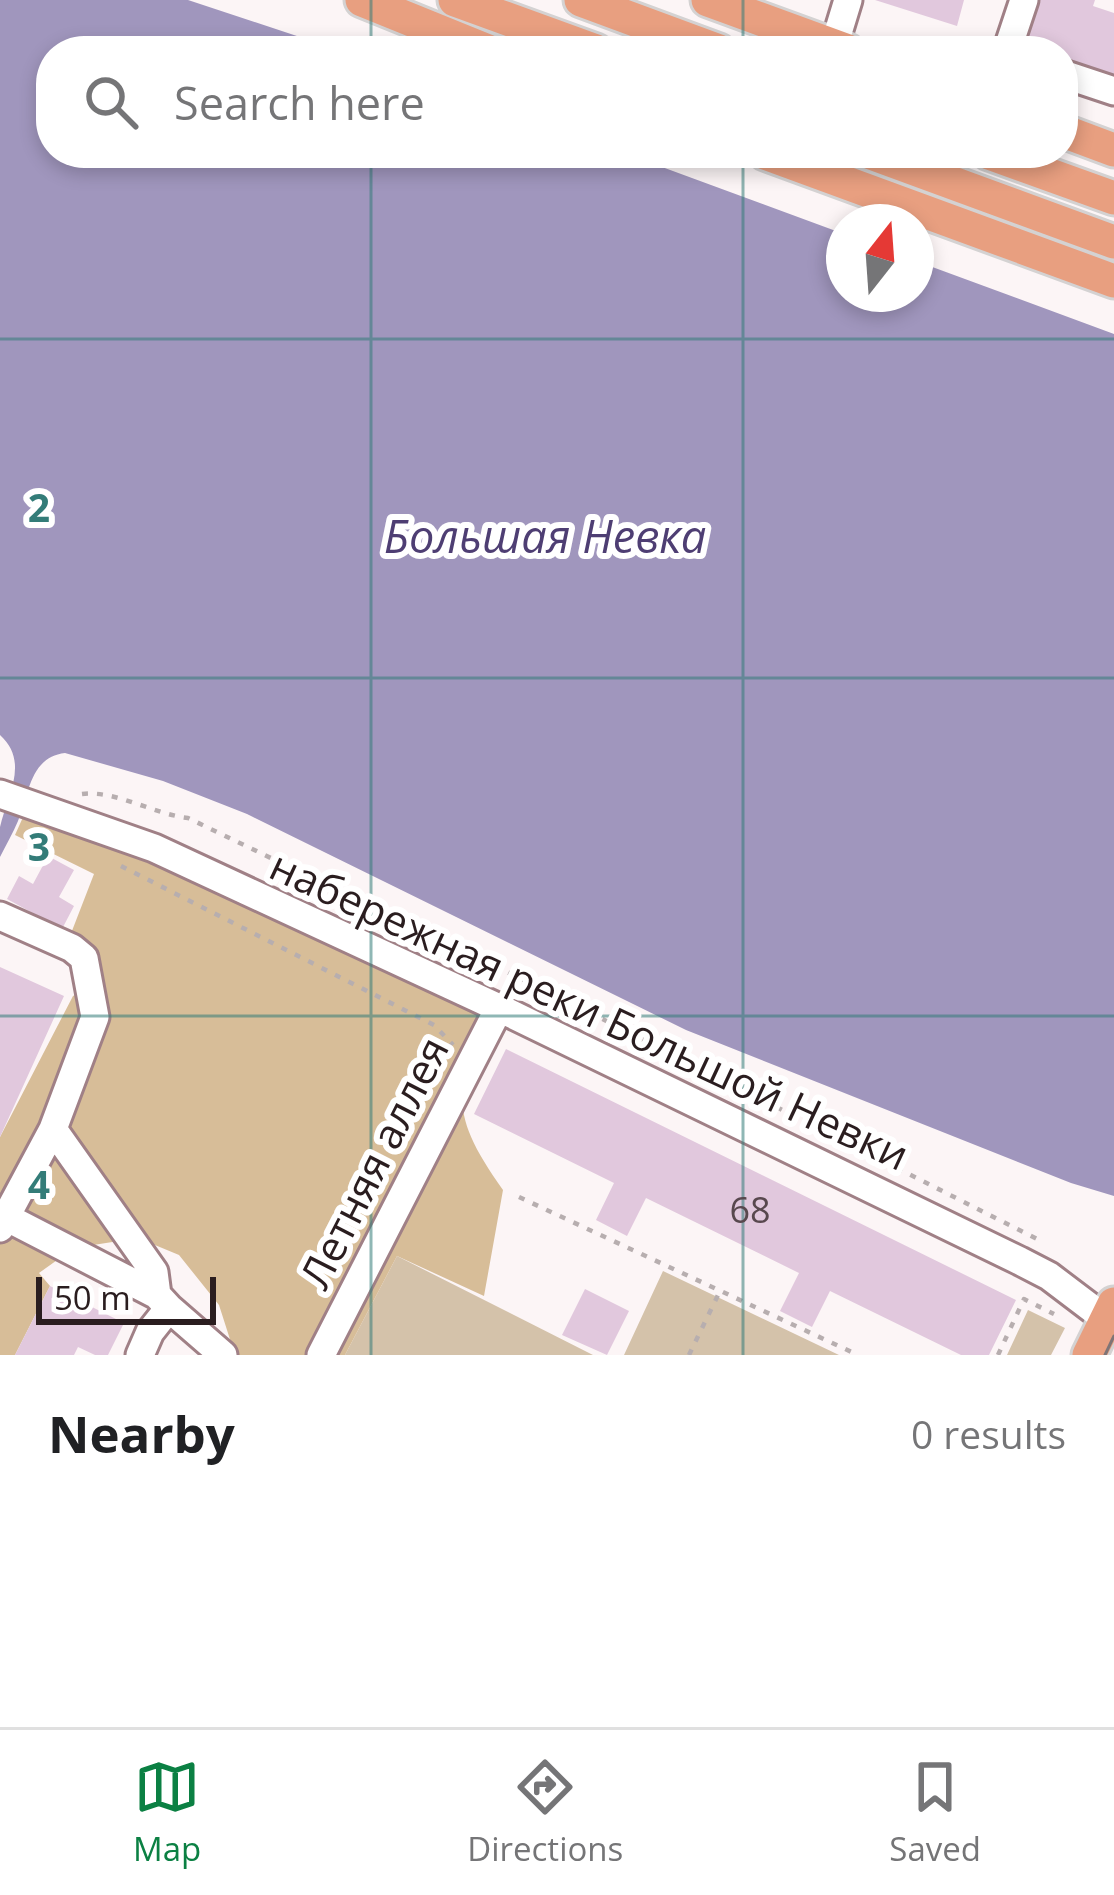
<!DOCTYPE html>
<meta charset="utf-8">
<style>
body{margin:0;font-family:"Open Sans",sans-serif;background:#f6f6f6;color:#202124}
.compass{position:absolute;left:826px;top:204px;width:108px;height:108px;border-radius:50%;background:#fff;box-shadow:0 6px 18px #0003;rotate:17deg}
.scale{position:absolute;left:36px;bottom:30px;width:180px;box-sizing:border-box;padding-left:12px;border:6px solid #2a1d1f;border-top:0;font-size:33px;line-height:42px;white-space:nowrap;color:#2a1d1f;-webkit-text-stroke:9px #fff;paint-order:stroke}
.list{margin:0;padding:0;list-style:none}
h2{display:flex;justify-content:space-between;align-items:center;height:156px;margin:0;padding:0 48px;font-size:51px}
h2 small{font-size:39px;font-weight:400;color:#757577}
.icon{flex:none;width:66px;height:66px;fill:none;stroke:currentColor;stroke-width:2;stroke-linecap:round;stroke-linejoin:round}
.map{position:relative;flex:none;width:1114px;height:1355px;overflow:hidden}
.search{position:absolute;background:#fff;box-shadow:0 6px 18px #0003;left:36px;right:36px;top:36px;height:132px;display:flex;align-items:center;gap:30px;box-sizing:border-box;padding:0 42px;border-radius:48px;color:#757577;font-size:45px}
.sheet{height:372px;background:#fff}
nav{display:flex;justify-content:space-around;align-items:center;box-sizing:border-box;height:168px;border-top:3px solid #e0e0e0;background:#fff;font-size:33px;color:#757577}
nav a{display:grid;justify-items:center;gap:6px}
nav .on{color:#0b8043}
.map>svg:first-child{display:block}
.green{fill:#d4c2aa}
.forest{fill:#d7bd98}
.water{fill:#a096bd}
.building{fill:#e1c8dd}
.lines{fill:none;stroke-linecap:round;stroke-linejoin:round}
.minor-casing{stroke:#a08086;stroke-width:33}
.major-casing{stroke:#d4d2d2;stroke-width:39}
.path{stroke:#b7aeaf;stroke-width:4.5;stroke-dasharray:6 9;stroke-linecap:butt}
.minor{stroke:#fff;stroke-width:27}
.major{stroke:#e89f80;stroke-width:33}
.tram{stroke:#7f7476;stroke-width:3}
.grid{fill:none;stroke:#337c78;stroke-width:3;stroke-opacity:0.55}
.labels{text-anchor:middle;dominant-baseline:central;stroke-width:12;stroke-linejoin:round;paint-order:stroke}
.number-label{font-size:36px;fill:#58484e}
.street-label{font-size:42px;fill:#2a1d1f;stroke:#fff}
.water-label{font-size:45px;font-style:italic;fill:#4e3e73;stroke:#fff}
.grid-label{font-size:39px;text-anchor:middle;font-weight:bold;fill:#337c78;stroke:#fff;stroke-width:12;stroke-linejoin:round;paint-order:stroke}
</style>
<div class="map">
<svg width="1114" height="1355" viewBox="0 0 1114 1355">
<rect width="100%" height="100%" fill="#fcf5f6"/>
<path class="green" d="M397 1256 593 1355H345Z
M663 1271 839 1355H624Z
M1028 1310 1065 1328 1051 1355H1007Z"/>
<path class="forest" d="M28 806 480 1008C456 1095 449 1114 503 1190L484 1296 397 1256 345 1355H235L219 1305 179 1255 138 1238 74 1248 39 1273 50 1286 15 1355H0V1137L73 996 98 982 70 936 94 874 15 835Z"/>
<path class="water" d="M0 0H188L342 51H51V153H624L844 234V294H916V261L1114 334V1196L1071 1183 686 1030 247 814 163 781 65 753C30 757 29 794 18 821 13 833 6 845 0 857 0 848 0 836 0 827 7 796 30 762 0 735Z"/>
<path class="building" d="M875 0H964L957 26Z
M1037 0H1095L1093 6 1114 13V75L1063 57V51H1046L1022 43Z
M48 856 74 870 59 897 74 906 62 929 7 899 19 876 33 884Z
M0 967 64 996 0 1137Z
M506 1049 1016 1300 989 1355H961L830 1291 812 1327 780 1311 799 1273 646 1198 627 1236 596 1220 614 1183 474 1114Z
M50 1286 124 1323 108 1355H95L78 1347 74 1355H15Z
M585 1289 629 1311 607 1355 562 1335Z"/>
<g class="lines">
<g class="minor-casing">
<path id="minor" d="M834 46 848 0
M1007 51 1024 0
M1063 74 1114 91
M0 794 154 848 499 1008 1020 1261 1049 1276 1107 1320
M0 916 72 948 84 958 95 1017 53 1129 0 1228
M53 1129 154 1272 157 1295 169 1308 150 1332 140 1355
M0 1214 157 1295
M169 1308 223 1355
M321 1355 499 1008"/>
</g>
<g class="major-casing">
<path id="major" d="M362 0 488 51
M455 0 596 51
M581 0 719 51
M708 0 848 51
M1063 131 1114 150
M765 153 1114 281
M871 153 1114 242
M989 153 1114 198
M1089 1355 1114 1304"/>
</g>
<path class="path" d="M82 794C116 790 153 814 188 818L565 1000 1041 1241
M121 866 434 1025 453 1045
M519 1197 858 1355
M689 1355 720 1291
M998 1355 1024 1299 1054 1314"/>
<use href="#minor" class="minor"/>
<use href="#major" class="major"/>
<path class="tram" d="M1105 1355 1114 1336"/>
</g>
<path class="grid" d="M371 0V51M743 0V51M371 153V1355M743 153V1355M0 339H1114M0 678H1114M0 1016H1114"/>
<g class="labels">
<g class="number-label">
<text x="750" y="1209">68</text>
</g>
<g class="street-label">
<text transform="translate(590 1009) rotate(25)">набережная реки Большой Невки</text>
<text transform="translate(373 1162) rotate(-63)">Летняя аллея</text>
</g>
<g class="water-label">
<text x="545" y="535">Большая Невка</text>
</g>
</g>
<g class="grid-label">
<text x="39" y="522">2</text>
<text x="39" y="861">3</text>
<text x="39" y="1199">4</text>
</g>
</svg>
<svg class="compass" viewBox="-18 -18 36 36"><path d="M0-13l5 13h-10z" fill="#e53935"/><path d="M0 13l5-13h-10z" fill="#757577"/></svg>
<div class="scale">50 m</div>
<div class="search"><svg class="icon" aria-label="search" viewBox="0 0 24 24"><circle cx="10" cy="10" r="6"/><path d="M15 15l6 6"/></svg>Search here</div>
</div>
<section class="sheet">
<h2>Nearby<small>0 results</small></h2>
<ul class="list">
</ul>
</section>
<nav>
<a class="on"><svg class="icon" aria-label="map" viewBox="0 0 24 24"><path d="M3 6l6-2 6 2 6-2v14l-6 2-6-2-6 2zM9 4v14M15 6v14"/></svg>Map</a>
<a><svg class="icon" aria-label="directions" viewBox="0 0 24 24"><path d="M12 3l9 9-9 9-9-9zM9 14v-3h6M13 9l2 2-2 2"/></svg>Directions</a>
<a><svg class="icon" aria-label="saved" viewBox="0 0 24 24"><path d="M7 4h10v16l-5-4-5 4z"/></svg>Saved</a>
</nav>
